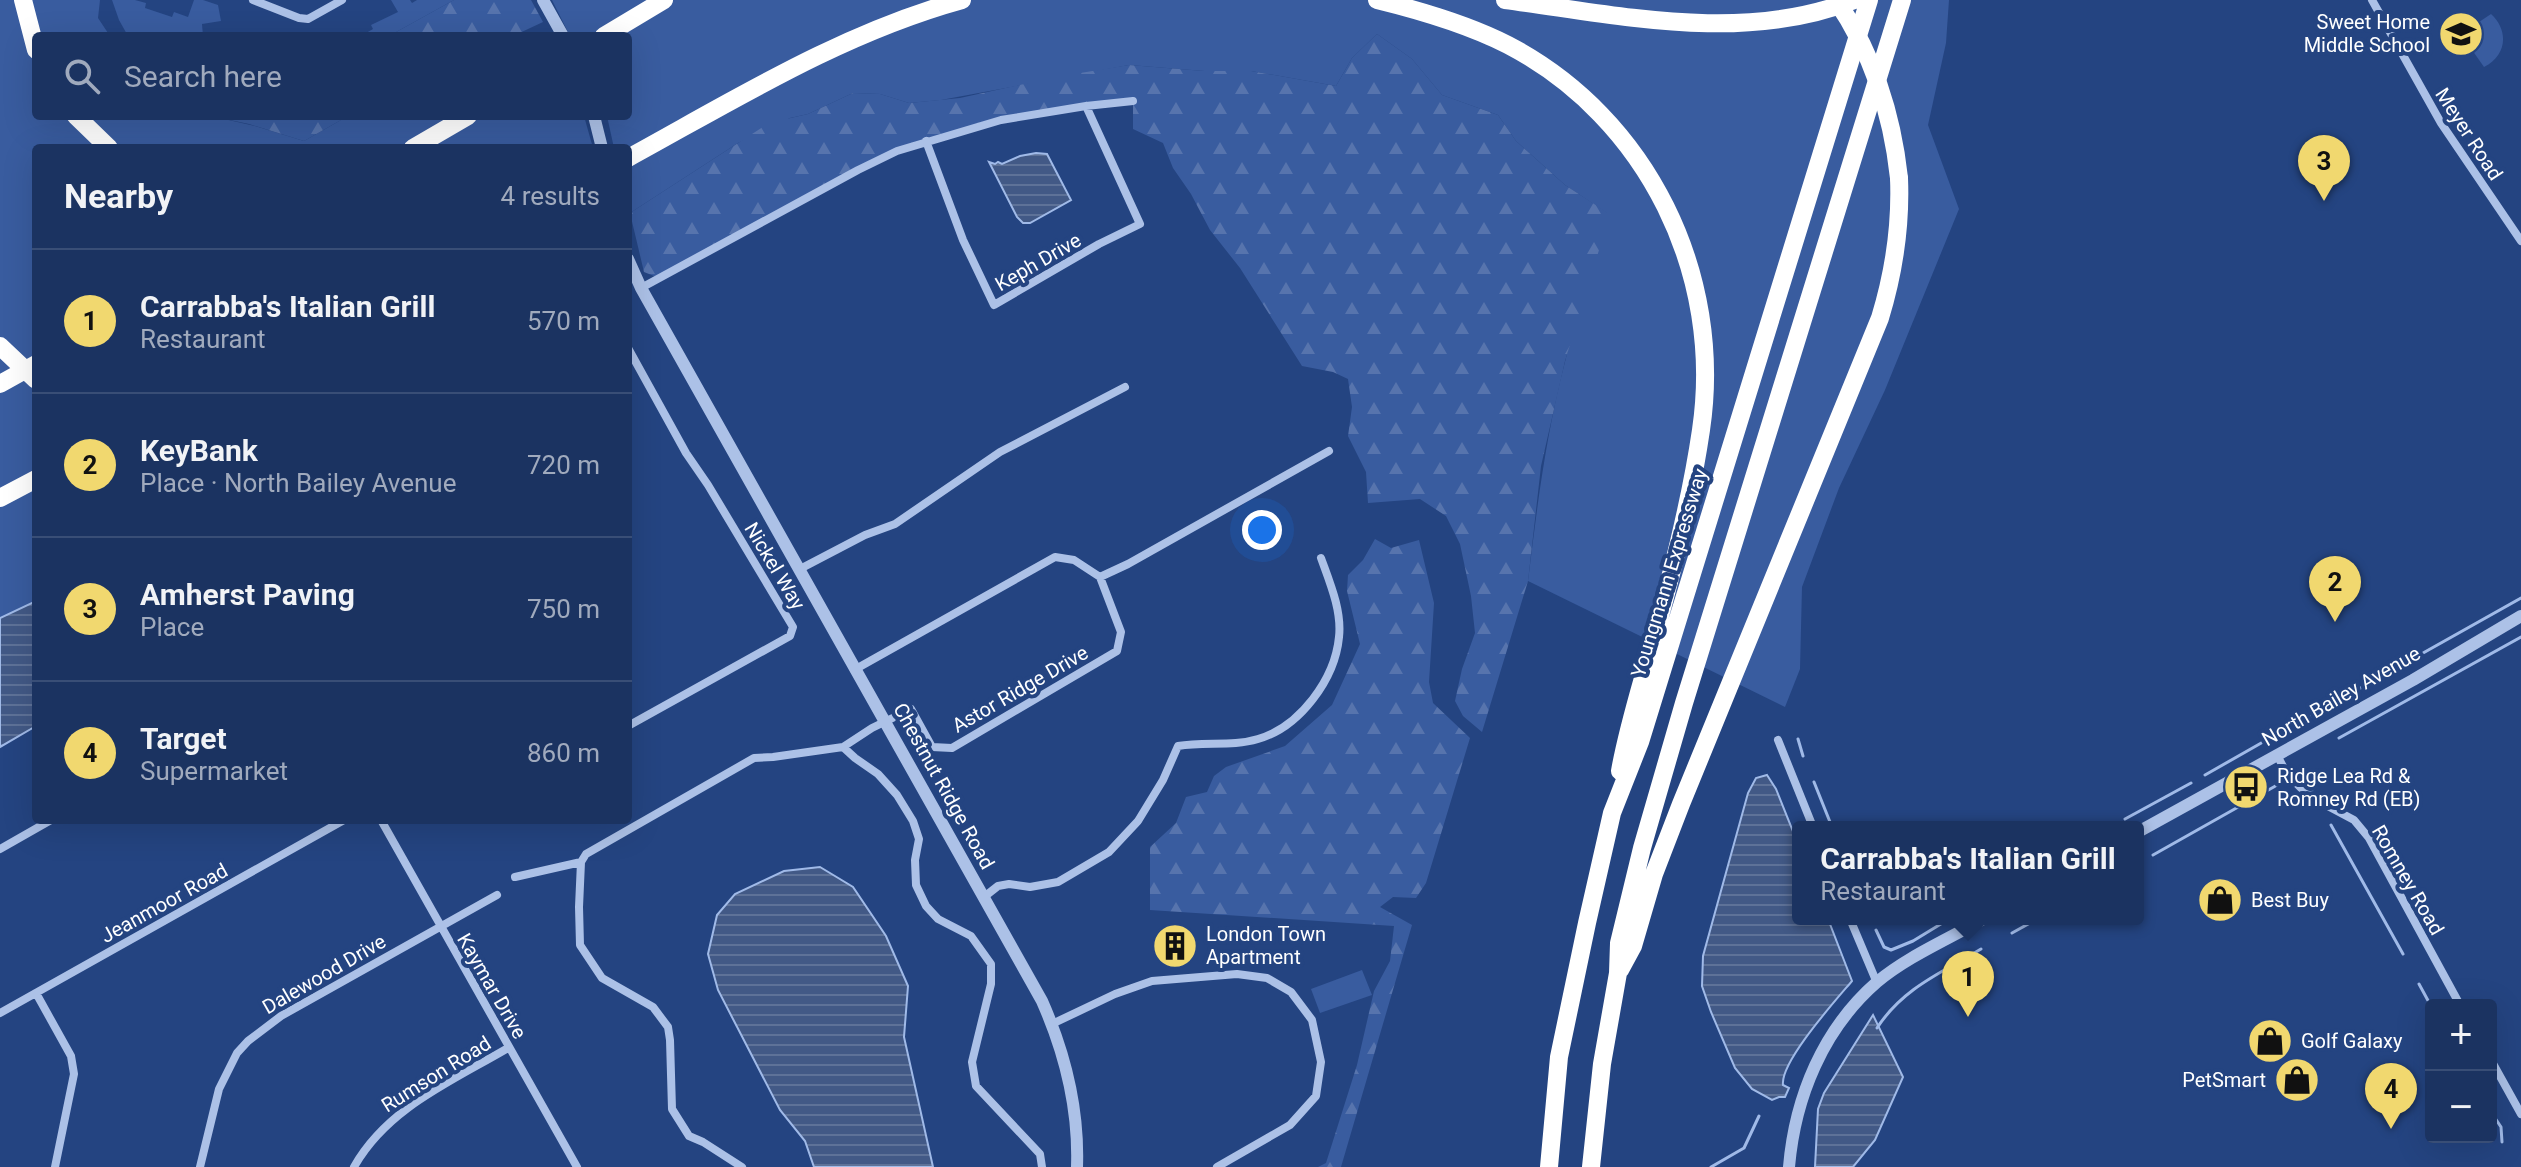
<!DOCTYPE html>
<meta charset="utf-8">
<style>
body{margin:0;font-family:Roboto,sans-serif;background:#243b67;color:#f1f3f6}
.controls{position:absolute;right:24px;bottom:24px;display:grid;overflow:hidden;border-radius:8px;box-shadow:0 8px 32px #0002}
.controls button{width:72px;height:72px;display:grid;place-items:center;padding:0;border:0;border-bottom:2px solid #394e76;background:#1b3361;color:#f1f3f6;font:40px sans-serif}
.you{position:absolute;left:1262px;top:530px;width:28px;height:28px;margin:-20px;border:6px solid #fff;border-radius:50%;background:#1a73e8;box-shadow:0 0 0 12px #1a73e833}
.badge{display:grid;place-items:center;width:52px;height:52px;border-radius:50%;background:#f1d86f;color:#111;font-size:26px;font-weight:700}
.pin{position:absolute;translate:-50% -66px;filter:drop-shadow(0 2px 4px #0008)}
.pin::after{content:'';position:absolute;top:42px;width:28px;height:24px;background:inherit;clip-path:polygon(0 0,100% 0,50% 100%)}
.popup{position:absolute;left:1792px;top:821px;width:352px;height:104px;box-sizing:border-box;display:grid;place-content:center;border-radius:8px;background:#1b3361;filter:drop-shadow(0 2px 6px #0005);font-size:26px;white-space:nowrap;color:#a0aabd}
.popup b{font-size:30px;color:#f1f3f6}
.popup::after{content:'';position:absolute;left:50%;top:100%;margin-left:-16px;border:16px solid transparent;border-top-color:#1b3361}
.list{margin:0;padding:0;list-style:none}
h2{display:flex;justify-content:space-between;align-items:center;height:104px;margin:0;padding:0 32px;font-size:34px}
h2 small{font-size:26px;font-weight:400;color:#a0aabd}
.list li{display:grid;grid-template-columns:52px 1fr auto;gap:24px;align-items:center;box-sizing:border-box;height:144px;padding:0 32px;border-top:2px solid #394e76}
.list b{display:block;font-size:30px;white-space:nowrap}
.list p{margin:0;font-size:26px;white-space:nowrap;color:#a0aabd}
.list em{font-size:26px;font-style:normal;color:#a0aabd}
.icon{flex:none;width:44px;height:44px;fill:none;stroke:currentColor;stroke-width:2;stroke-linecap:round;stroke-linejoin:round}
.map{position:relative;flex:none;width:2521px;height:1167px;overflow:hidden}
.search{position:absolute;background:#1b3361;box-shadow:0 8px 32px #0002;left:32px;top:32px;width:600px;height:88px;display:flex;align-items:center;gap:20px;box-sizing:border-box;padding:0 28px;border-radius:8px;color:#a0aabd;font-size:30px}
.panel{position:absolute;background:#1b3361;box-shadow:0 8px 32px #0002;left:32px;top:144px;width:600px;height:680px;border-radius:8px}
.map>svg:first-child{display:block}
.grass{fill:#395c9f}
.forest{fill:url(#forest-firs)}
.water{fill:url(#water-rules);stroke:#a0bae8;stroke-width:2}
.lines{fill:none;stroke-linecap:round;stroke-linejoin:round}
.stream{stroke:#a0bae8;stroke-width:3}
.minor{stroke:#acc1e7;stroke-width:8}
.tertiary{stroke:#acc1e7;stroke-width:12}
.motorway{stroke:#fff;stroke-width:18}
.motorway-bridge{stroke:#fff;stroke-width:18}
.labels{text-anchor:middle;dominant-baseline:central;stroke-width:8;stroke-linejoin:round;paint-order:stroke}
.poi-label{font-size:20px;fill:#fff;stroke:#244481;text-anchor:start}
.street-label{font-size:20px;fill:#fff;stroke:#244481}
</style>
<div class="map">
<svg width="2521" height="1167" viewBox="0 0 2521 1167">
<defs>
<pattern id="forest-firs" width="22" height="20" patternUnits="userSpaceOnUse" patternTransform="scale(2)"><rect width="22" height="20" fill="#395c9f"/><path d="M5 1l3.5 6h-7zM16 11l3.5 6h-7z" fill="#5774ad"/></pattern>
<pattern id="water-rules" width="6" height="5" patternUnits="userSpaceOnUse" patternTransform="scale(2)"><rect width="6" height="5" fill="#425986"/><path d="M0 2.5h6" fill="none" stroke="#5e7298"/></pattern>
</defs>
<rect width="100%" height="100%" fill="#244481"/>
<path class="grass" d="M0 0H100L98 18 110 36H36V116H211L255 126 304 141 348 116H584L593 148H36V601L0 618Z
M112 0H135L146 3 145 8 172 17 174 12 188 17 194 0H203L218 5 221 21 202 24 203 36H128L119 20Z
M391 0H410L412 3 417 0H454L389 36H352L358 32 361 36 373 29 371 25 398 12Z
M552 0H1949L1946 43 1928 125 1959 209 1885 390 1839 488 1802 587 1800 669 1785 707 1528 581C1537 507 1546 434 1565 362 1577 312 1596 264 1607 213L1565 185 1516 141 1498 115 1442 95 1412 59 1377 34 1352 58 1336 86 1251 71H1204L1129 65 941 100 909 103 880 94 853 93 808 114 790 118 738 143 630 213 628 204V148H614L607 116H628V36H570Z
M2491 14C2509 30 2507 56 2484 67L2463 37 2464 32Z
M1362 970 1372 995 1320 1013 1311 989Z"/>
<path class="forest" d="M454 0H531L543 22 513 36H389Z
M1377 34 1412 59 1442 95 1498 115 1516 141 1565 185 1608 213 1599 250 1565 361 1541 466 1528 581 1482 732 1463 716 1455 701 1462 669 1475 633 1471 596 1460 544 1446 516 1420 499 1368 503 1366 472 1348 436 1352 407 1348 379 1333 372 1302 366 1240 268 1210 230 1191 194 1173 168 1163 143 1133 129V101L1001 120 897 151 659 278 644 272 630 213 769 123 808 114 853 93 880 94 909 103 960 98 1056 77 1129 65 1204 71H1251L1336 86 1352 58Z
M211 116H348L304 141 249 124Z
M1375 539 1391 548 1419 540 1434 603 1429 682 1433 703 1470 738 1426 883 1416 898 1393 897 1380 907 1412 925 1341 1167H1318L1326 1163 1357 1065 1374 991 1390 961 1394 926 1150 910V847L1176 823 1186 797 1207 792 1214 776 1226 767 1285 746 1332 705 1360 644 1347 591 1348 575 1363 560Z"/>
<path class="water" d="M1036 153 1047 154 1071 200 1030 223H1023L1017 217 989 162 995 164 998 162 1002 164 1020 156Z
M36 601V726L0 747V618Z
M1767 775 1776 789 1798 844V919H1828L1852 981C1836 1000 1780 1062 1783 1085L1789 1088 1785 1097H1779L1772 1100 1752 1089 1735 1068 1711 1012 1702 986 1703 956 1748 793 1756 778Z
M820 867 853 887 886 936 908 986 904 1037 933 1167H814L805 1141 780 1110 718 990 708 954 717 915 735 894 784 871Z
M1873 1015 1903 1077 1875 1140 1853 1167H1815L1818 1109 1824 1093Z"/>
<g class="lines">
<path class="stream" d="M2293 726 2521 598
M2278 735 2289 728
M2339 738 2521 637
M1798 739 1803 756
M2205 775 2263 742
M2304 781 2308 776
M1814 782 1832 827
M2307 785 2314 794
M2125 819 2191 783
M2331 825 2403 954
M2153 855 2279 784
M1876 930 1884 947 1891 950 1913 941 1949 919
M2012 933 2037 919
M2419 984 2431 1006
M1877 1028C1903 988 1941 973 1981 949
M2491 1108 2495 1106
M2491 1112 2501 1127 2502 1142
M1711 1167 1744 1148 1759 1116"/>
<path class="minor" d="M253 0 299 18 308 19 342 0
M2372 0 2441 123 2521 241
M926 141 963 240 994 305 1099 244 1140 224 1086 106
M641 288 858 170 897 151 1001 120 1086 106 1133 101
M628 348 686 453 708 485 793 627 790 636 628 726
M798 570 865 535 895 524 1000 452 1125 387
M854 670 1055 557 1074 560 1100 577 1128 564 1329 451
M1778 740 1813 827
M843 747 855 758 878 774 897 795 913 821 919 839 915 860 916 885 926 906 938 919 971 936 991 964V984L972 1062 976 1086 1040 1154 1042 1167
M2277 755 2287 774 2309 796 2354 820 2369 838 2460 1005
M381 820 577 1167
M0 849 51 820
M515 877 581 862
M984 897 998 886 1009 884 1030 887 1058 882 1109 852 1138 821 1163 780 1178 746C1204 741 1232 747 1258 739 1300 727 1335 679 1339 637 1342 611 1330 583 1321 558
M1850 919 1877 983
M36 993 71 1056 74 1074 55 1167
M0 1013 344 820
M1052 1024 1115 994 1152 981 1237 974 1267 978 1291 992 1312 1020 1321 1062 1316 1096 1290 1125 1217 1167
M2491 1060 2521 1114
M200 1167 219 1089 237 1053 248 1041 281 1016 497 895
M354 1167C387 1108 452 1081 508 1048
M742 1167 703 1142 689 1136 672 1109 670 1040 668 1027 653 1007 602 978 580 945 579 907 581 862 586 854 754 758 773 757 843 747 872 728 911 709 932 747 952 748 1117 651 1121 632 1100 577"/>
<path class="tertiary" d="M543 0 563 36
M594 116 602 148
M628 259 641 288 1042 1001C1065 1053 1079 1110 1077 1167
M2138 832 2413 680 2521 616
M1789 1167C1795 1097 1823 1029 1877 982 1908 956 1949 939 1983 919"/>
<path class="motorway" d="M23 0 36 50
M1377 0C1422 11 1467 24 1508 45 1648 118 1724 275 1701 430 1690 505 1670 580 1650 653 1639 693 1627 731 1620 771
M1505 0C1620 15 1742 44 1854 0
M604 36 664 0
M76 116 109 148
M413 148 468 116
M628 158C736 99 842 33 962 0
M0 384 36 364
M0 498 36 479
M1620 970 1633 946 1654 874 1681 804 1880 318C1894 272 1901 227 1899 178
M1549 1167 1559 1057 1587 923 1612 813 1640 742 1869 0
M1591 1167 1602 1064 1618 973 1619 943 1642 848 1684 703 1902 0"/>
<path class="motorway-bridge" d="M1836 0C1873 54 1892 113 1899 178
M0 346 36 380"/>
</g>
<defs>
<g id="school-disc" transform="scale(2.3)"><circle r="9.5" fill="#f1d86f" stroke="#244481"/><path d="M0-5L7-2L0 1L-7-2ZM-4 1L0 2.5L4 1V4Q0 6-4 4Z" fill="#111"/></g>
<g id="bus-disc" transform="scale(2.3)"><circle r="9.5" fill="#f1d86f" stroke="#244481"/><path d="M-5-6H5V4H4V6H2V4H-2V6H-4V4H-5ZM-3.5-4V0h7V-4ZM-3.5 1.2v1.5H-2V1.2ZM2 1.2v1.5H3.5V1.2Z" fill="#111"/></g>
<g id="shop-disc" transform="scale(2.3)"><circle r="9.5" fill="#f1d86f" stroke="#244481"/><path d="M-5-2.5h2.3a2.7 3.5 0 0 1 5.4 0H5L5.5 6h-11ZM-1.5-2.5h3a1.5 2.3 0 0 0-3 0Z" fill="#111"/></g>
<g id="building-disc" transform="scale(2.3)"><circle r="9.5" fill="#f1d86f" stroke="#244481"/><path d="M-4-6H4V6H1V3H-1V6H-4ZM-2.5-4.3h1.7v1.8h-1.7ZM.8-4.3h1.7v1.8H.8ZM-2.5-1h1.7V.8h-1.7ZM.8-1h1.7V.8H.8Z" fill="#111"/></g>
</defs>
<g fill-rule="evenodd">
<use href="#school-disc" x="2461" y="34"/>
<use href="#bus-disc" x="2246" y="787"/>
<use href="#shop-disc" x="2220" y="900"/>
<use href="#building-disc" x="1175" y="946"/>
<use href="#shop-disc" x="2270" y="1041"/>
<use href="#shop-disc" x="2297" y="1080"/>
</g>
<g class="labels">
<g class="poi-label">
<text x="2430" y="22" text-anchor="end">Sweet Home<tspan x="2430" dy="23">Middle School</tspan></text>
<text x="2277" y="776">Ridge Lea Rd &amp;<tspan x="2277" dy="23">Romney Rd (EB)</tspan></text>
<text x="2251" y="900">Best Buy</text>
<text x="1206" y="934">London Town<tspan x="1206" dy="23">Apartment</tspan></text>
<text x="2301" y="1041">Golf Galaxy</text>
<text x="2266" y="1080" text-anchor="end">PetSmart</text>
</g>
<g class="street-label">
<text transform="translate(2469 134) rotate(57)">Meyer Road</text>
<text transform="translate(1038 262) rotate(-30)">Keph Drive</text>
<text transform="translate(775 566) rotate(59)">Nickel Way</text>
<text transform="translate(1669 573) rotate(-73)">Youngmann Expressway</text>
<text transform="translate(1020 689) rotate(-30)">Astor Ridge Drive</text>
<text transform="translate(2341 696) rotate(-30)">North Bailey Avenue</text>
<text transform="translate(944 786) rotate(61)">Chestnut Ridge Road</text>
<text transform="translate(2408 880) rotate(60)">Romney Road</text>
<text transform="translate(164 903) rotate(-29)">Jeanmoor Road</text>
<text transform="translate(324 974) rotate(-30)">Dalewood Drive</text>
<text transform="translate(492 986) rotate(60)">Kaymar Drive</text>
<text transform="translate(436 1074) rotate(-32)">Rumson Road</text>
</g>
</g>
</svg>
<div class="controls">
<button>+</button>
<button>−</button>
</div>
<div class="you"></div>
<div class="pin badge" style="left:1968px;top:1017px">1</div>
<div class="popup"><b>Carrabba's Italian Grill</b>Restaurant</div>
<div class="pin badge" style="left:2335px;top:622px">2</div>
<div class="pin badge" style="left:2324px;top:201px">3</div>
<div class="pin badge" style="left:2391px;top:1129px">4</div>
<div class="search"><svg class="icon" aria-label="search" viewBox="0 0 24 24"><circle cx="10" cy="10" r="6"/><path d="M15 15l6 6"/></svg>Search here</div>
<section class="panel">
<h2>Nearby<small>4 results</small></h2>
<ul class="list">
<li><span class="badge">1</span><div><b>Carrabba's Italian Grill</b><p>Restaurant</p></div><em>570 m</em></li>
<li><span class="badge">2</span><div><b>KeyBank</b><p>Place · North Bailey Avenue</p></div><em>720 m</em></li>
<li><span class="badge">3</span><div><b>Amherst Paving</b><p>Place</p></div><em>750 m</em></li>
<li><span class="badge">4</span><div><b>Target</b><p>Supermarket</p></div><em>860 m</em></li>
</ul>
</section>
</div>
